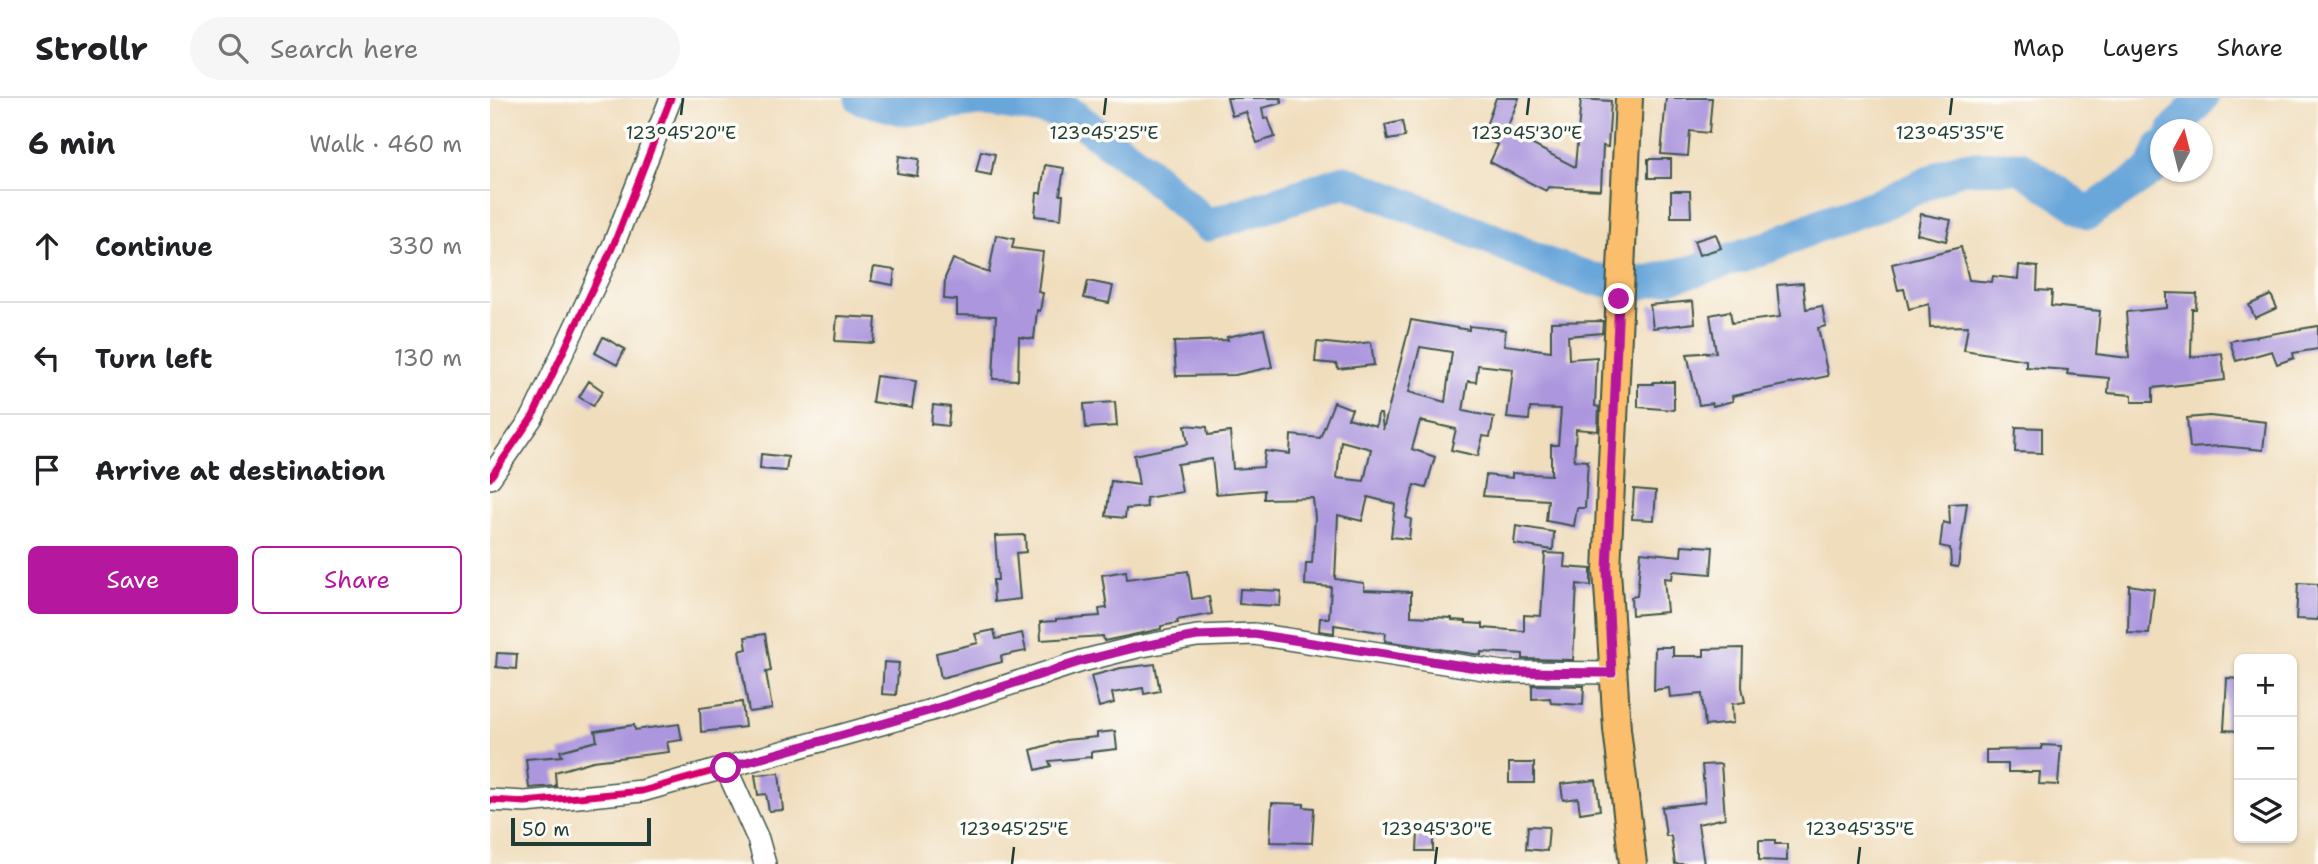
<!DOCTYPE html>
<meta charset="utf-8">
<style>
body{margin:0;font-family:"Shantell Sans",sans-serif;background:#f6f6f6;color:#202124}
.controls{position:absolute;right:21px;bottom:21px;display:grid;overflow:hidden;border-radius:10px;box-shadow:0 2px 5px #0004}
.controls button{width:63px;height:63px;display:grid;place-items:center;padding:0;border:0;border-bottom:2px solid #e0e0e0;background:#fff;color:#202124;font:35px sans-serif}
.compass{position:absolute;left:1660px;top:21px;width:63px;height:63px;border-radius:50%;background:#fff;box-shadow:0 2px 5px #0004;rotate:7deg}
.scale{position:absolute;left:21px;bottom:18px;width:140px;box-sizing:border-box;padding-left:7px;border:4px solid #1f3d34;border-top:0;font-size:19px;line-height:24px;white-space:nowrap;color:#1f3d34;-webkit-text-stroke:5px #fdfcf7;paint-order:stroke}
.stop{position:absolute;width:21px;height:21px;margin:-16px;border:5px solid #b5179e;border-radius:50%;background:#fff}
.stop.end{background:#b5179e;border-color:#fff;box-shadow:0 2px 7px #0008}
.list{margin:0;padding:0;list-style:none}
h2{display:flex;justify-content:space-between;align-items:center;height:91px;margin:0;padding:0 28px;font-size:30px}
h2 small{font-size:23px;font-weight:400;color:#757577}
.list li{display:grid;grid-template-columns:46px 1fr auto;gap:21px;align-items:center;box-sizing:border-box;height:112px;padding:0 28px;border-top:2px solid #e0e0e0}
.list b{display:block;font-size:26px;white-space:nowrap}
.list em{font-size:23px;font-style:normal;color:#757577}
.actions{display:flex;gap:14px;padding:21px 28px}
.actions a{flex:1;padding:16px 0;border:2px solid #b5179e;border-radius:10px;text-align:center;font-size:24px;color:#b5179e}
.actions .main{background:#b5179e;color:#fff}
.icon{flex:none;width:38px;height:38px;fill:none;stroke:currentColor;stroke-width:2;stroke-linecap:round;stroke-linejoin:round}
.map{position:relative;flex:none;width:1828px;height:766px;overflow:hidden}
header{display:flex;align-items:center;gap:42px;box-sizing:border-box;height:98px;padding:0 35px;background:#fff;border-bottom:2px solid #e0e0e0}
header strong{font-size:33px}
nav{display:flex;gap:38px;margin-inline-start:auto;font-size:24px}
.search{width:490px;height:63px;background:#f6f6f6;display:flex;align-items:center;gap:18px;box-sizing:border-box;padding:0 24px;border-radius:38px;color:#757577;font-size:26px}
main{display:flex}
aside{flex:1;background:#fff}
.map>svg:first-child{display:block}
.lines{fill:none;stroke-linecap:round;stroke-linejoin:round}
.river{stroke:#69a6da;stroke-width:33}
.building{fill:#ac97de;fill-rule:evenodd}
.minor-casing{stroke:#3e5548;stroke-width:24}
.major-casing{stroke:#3e5548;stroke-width:30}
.minor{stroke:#fff;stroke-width:21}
.major{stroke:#fabe6d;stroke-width:26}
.cycleway-casing{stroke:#fdfcf7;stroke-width:11}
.cycleway{stroke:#d6006c;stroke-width:7}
.route{stroke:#b5179e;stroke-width:9}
.ticks{fill:none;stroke:#1f3d34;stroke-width:2.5}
.ticks-label{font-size:18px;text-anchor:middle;fill:#1f3d34;stroke:#fdfcf7;stroke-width:7;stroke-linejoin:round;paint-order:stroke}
</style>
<header>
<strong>Strollr</strong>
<div class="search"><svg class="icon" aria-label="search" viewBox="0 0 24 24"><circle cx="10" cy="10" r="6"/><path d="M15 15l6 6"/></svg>Search here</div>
<nav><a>Map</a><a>Layers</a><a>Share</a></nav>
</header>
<main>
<aside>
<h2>6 min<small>Walk · 460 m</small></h2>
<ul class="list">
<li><svg class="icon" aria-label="ahead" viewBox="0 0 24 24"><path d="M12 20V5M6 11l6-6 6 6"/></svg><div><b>Continue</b></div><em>330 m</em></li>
<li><svg class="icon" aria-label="left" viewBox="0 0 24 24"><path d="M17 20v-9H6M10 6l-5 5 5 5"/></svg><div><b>Turn left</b></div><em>130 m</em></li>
<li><svg class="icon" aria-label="arrive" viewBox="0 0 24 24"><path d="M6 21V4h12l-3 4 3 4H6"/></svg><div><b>Arrive at destination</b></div></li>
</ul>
<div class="actions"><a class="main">Save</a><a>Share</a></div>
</aside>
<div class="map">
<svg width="1828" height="766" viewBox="0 0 1828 766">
<rect width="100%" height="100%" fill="#fdfcf7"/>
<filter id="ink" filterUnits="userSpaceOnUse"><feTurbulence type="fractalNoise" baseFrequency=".0143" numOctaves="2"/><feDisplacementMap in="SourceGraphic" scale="14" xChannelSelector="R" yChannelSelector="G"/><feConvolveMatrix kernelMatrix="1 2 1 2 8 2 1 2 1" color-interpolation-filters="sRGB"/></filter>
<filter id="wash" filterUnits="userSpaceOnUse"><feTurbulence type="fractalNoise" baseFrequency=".00686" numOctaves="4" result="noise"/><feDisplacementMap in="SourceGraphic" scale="28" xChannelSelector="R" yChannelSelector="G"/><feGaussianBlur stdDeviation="1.57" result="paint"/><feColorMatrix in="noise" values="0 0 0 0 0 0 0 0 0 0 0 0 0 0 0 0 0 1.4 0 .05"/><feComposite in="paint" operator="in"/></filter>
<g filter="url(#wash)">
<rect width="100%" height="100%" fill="#f0ddbc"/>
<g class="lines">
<path class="river" d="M371 0 416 12 490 2 580 15 651 68 718 127 855 83 1000 140 1057 166 1103 181 1148 186 1207 172 1278 149 1339 123 1396 104 1470 70 1530 69 1598 115 1662 72 1671 49
M1684 32 1712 0"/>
</g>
<g id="blocks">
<path class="building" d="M737 0H791L792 5 772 10 774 21 778 20 785 39 767 45 756 14 742 18Z
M1006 0H1029L1016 33 1085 69 1091 1 1121 3 1118 49 1113 48 1111 92 1058 89 1056 93 1000 64 1008 47 992 39Z
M1176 0H1222L1219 35 1200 33 1198 58 1171 56Z
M912 23 915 39 898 42 895 27Z
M491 53 505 56 501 77 486 74Z
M409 58 429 61 427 78 407 75Z
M1158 61H1181V80H1158Z
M555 67 574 70 570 97H573L571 121 545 118 547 95H551Z
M1181 93H1200L1201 119H1181Z
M1431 116 1461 122 1456 143 1427 136Z
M1226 136 1231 150 1209 157 1204 143Z
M506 137 524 141 522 150 553 154 548 194 553 195 550 213 547 212 544 241 529 239 528 282 503 281 506 218 467 217V202L454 201 455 180 463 161 499 175Z
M1471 149 1479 182 1502 184 1503 178 1528 181 1529 167 1548 169 1547 192 1562 193 1561 208 1610 213 1606 256 1639 260 1636 214 1677 210V195L1707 196 1706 211H1702L1701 259 1732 255 1735 282 1663 290V304H1642V297L1618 295 1619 280 1577 276 1578 272 1536 269V262L1474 252 1478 228 1440 229 1439 206 1419 211 1414 191 1408 192 1402 166Z
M384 169 405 172 403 187 381 183Z
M598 183 623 188 619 205 594 200Z
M1313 185 1316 211 1332 208 1336 228 1328 230 1338 278 1242 298 1243 303 1223 308 1222 305 1209 307 1197 256 1226 254 1220 217 1240 213 1242 225 1290 219 1287 187Z
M1781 197 1787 210 1765 220 1759 207Z
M1203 203 1205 225 1163 230 1160 207Z
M347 218 386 220 384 245 345 243Z
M921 222 979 232V228L1016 232 1014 247 1061 253V224L1113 223 1112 235 1078 238 1079 261 1107 259 1105 308 1109 309 1108 333 1086 331 1084 362 1098 363 1095 410H1087L1084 428 1056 423 1058 402 993 398 996 377 1022 380V375L1061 377V347H1068L1071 311 1040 310 1039 322 1017 320 1023 271 988 267 986 284 978 283 973 313 1004 319 1000 339 993 338 988 358 961 352 966 331 930 323 922 351 945 359 936 390 924 387 916 420 921 421 919 441 901 439 905 406 878 399 872 423 848 417 845 481 874 485V492L921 494V518L962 520V522L976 523V525L993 526V530L1034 533V517L1051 518 1055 455 1075 456 1074 469 1101 471V488L1087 486 1083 562 1033 561V556L991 554V557L895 543 896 535 844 527V535L829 533 830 520H839L841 489 815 487 816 465H822L825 420 823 400 774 401V392L726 396 722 361 687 366 692 394 656 400 657 409 636 411 635 420 616 418 621 383 649 387 644 357 698 346 695 327 717 329 718 337 740 334 743 371 773 369 775 353 800 356 801 337 830 340 844 304 862 311 858 320 886 328 888 316H891L893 332ZM930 249 962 254 955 304 919 294ZM851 343 881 351 874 383 847 380Z
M1828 228V251L1803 255 1804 260 1787 266 1782 253 1746 263 1740 243Z
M774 231 782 269 745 277 686 278 684 244 738 242 737 239Z
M113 239 135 251 127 267 105 255Z
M827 244 856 247 881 244 884 267 848 271 847 266 825 264Z
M386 278 426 283 422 310 382 304Z
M99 283 113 293 103 308 89 299Z
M1163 284H1184V312L1148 309V286H1163Z
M625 304 627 328 596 330 594 306Z
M443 307 460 309 458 328 441 326Z
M1719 318 1776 324 1773 352 1731 348 1700 350 1697 320Z
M1526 329 1552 330V355L1525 354Z
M271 356 298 359 296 373 270 371Z
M1144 391 1166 393 1164 422 1142 421Z
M1477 405 1468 469 1461 468 1460 450 1450 448 1453 424 1460 426 1459 406Z
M1026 428 1064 434 1063 452 1024 446Z
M535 437 536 454 526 455 530 501 504 504 503 482H508L505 438Z
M1192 447 1223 449 1221 476 1183 473 1182 481 1174 480 1177 514 1142 517 1141 499 1147 498 1151 454 1191 458Z
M636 473 637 481 698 473 702 501 719 499 722 516 687 522 688 525 671 528V531L614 543 613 538 551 542 550 524 566 523V521L610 518 609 511 617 510 612 477Z
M1808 485 1828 486V522L1806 521Z
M1639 487 1664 491 1659 536 1638 535Z
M750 491 791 493 790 508 749 506Z
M504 532 506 541 532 535 536 553 511 558 512 564 451 580 446 555 488 545 485 536Z
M275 536 281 573 276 574 282 611 259 614 249 553 257 551 255 539Z
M1165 549H1183V558H1214V551L1253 550 1252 589 1255 604 1242 606 1243 625 1215 628 1212 596 1180 599 1179 590 1164 592Z
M7 555 27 556 26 571 6 569Z
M394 564 409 565 406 597 392 596Z
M665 566 670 593 654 596 653 590 622 595 624 605 609 609 601 578 631 570Z
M1737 580 1749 581V633L1734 632Z
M1042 587 1094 588 1093 607 1061 605 1060 600 1042 601Z
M252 604 255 629 211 634 210 610Z
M189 626 192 642 177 644 179 654 103 663 65 674 66 688 39 690 36 661 72 658 70 653 107 643 105 633 144 627 145 632Z
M625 633 627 651 601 654V659L559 663 561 668 546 672 541 652 575 642 607 639V635Z
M1552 647 1571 648 1568 687 1549 686 1550 674H1518V666H1496V652L1552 651Z
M1019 665H1044V685H1019Z
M1231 666 1235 720 1208 726 1214 766H1185L1181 738H1176L1172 709 1215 704 1212 667Z
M289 675 293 712 279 713 276 696 268 697 265 677Z
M1106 682 1110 712 1090 715 1088 700 1073 702 1071 686Z
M782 705 814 706V709L824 710 822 745 780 744Z
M1038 728 1059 729 1057 753 1036 751Z
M928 734 943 735V753H927Z
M1269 742H1285V746H1297V763L1269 762Z"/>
</g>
</g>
<g filter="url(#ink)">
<use href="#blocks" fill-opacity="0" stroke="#3e5548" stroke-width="2"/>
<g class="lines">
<g class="minor-casing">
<path id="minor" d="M0 380 43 318 123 148 181 0
M236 670 268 741 275 766
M0 702 35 704 152 693 438 613 592 563 647 549 707 538 764 536 1013 574 1122 575"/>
</g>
<g class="major-casing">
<path id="major" d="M1139 0 1117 472 1127 631 1143 766"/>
</g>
<use href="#minor" class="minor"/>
<use href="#major" class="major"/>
<g class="cycleway-casing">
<path id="cycleway" d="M0 380 43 318 123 148 181 0
M0 702 35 704 152 693 438 613 592 563 647 549 707 538 764 536 1013 574 1122 575"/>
</g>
<use href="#cycleway" class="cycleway"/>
</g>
</g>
<g class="lines" filter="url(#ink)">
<path class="route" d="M236 670 438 613 592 563 648 549 707 538 764 536 1013 574 1122 575 1117 472 1129 201"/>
</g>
<path class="ticks" d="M191 17 193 0M614 17 616 0M1037 17 1039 0M1460 17 1462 0M522 766 524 749M945 766 947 749M1368 766 1370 749"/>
<g class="ticks-label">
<text x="191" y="41">123°45'20"E</text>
<text x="614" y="41">123°45'25"E</text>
<text x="1460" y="41">123°45'35"E</text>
<text x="1037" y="41">123°45'30"E</text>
<text x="524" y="737">123°45'25"E</text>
<text x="947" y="737">123°45'30"E</text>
<text x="1370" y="737">123°45'35"E</text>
</g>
</svg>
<div class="controls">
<button>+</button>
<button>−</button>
<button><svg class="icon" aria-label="layers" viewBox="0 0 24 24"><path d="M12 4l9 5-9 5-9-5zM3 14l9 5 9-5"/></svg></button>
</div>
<svg class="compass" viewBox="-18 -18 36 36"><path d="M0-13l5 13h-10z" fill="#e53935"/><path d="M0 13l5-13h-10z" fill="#757577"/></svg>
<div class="scale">50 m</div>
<div class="stop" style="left:236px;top:670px"></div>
<div class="stop end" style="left:1129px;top:201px"></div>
</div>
</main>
